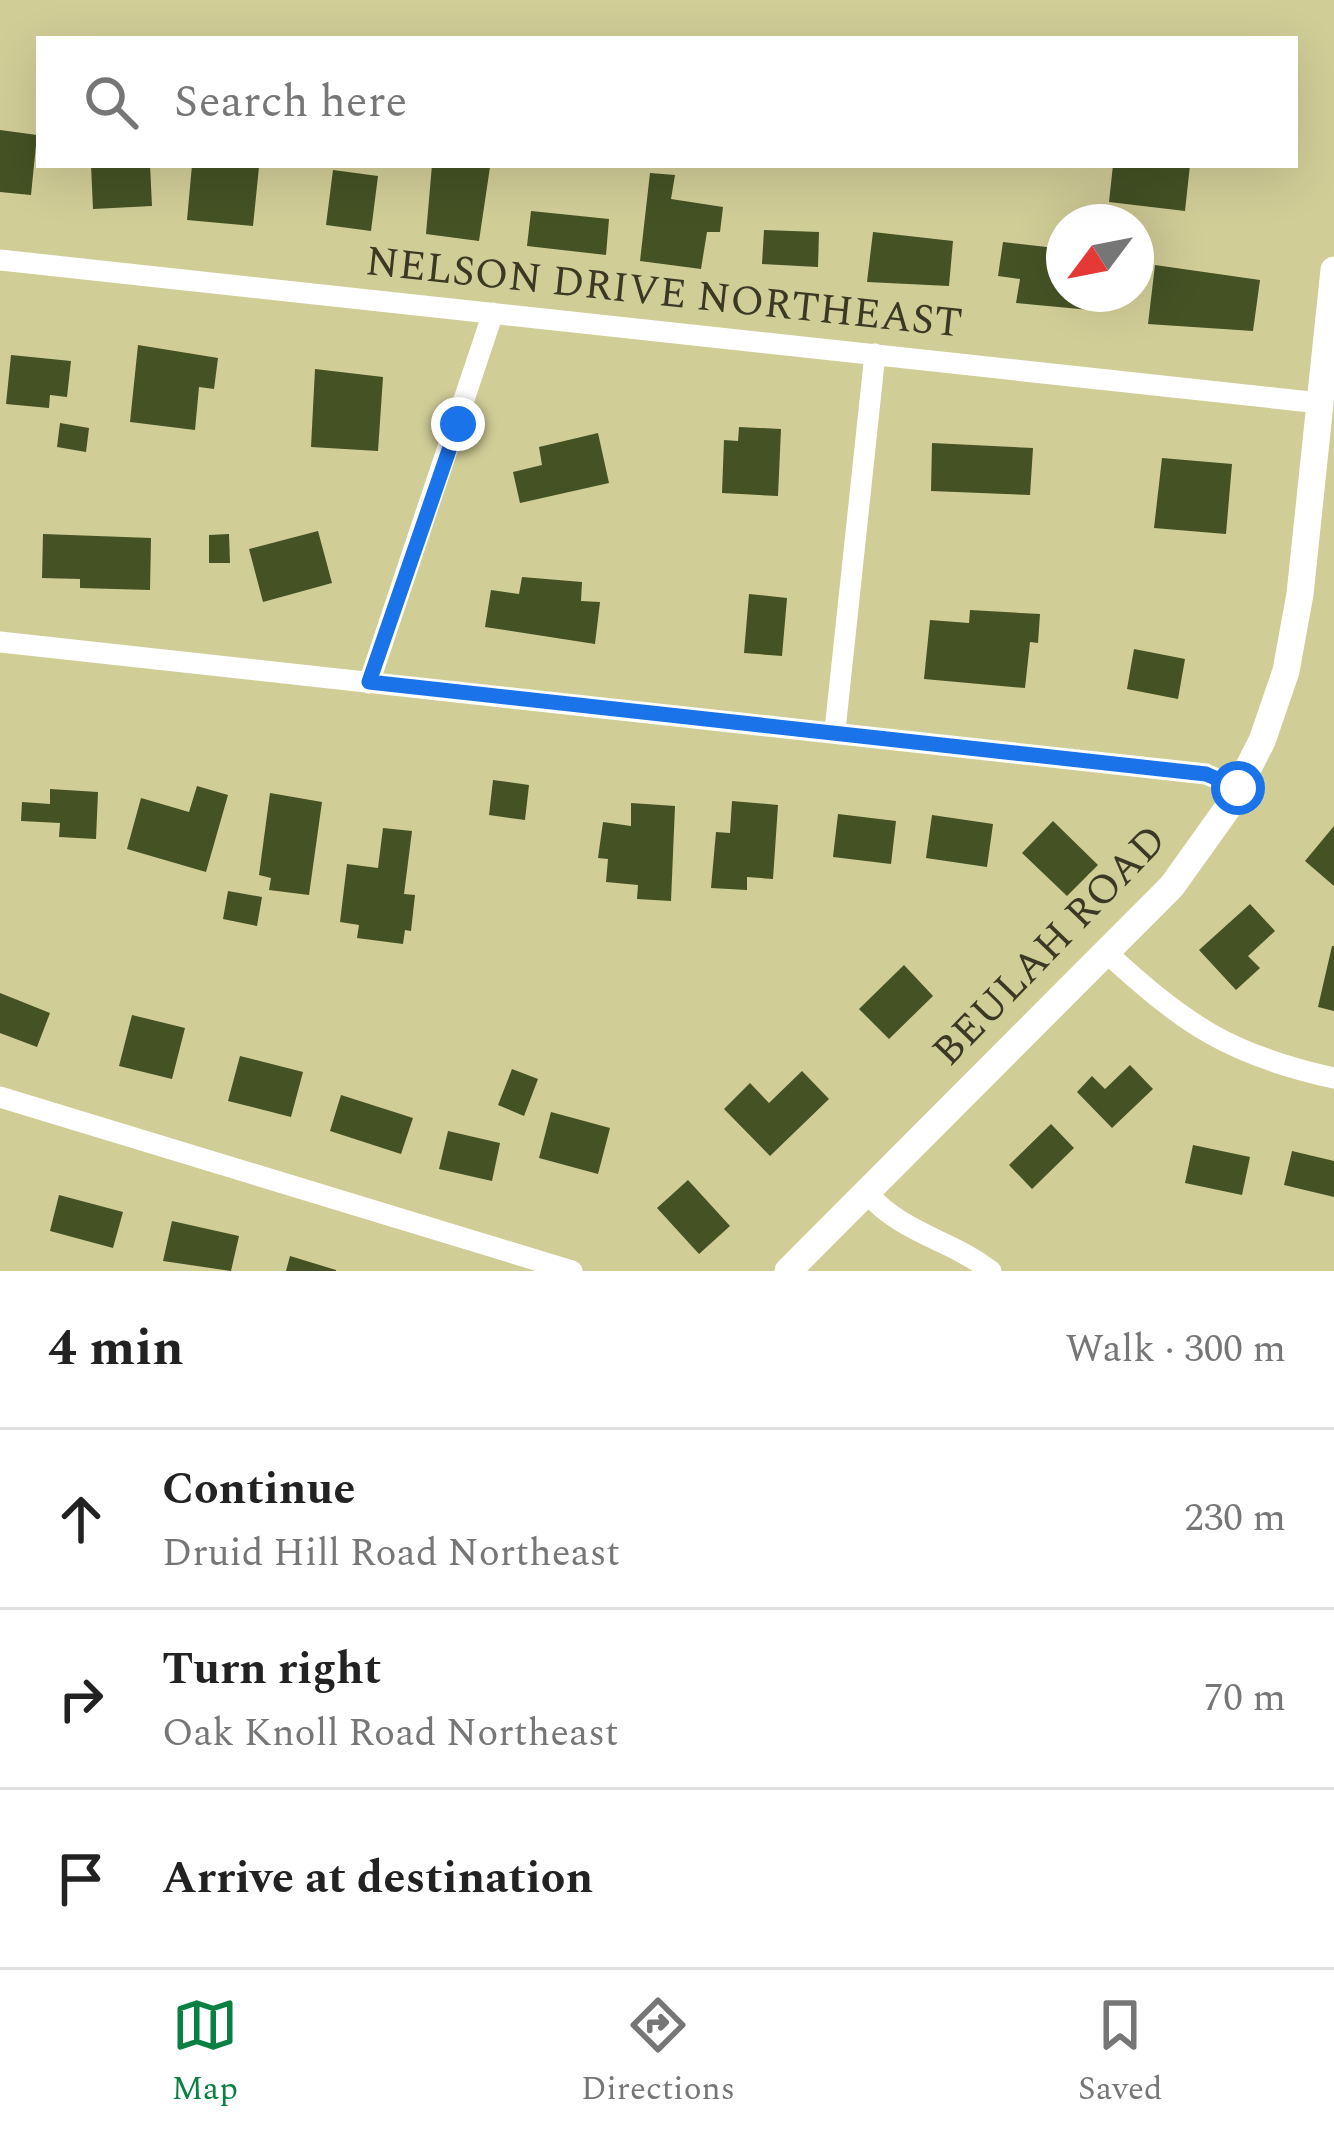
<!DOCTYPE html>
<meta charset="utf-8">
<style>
body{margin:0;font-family:Spectral,serif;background:#f2f2f2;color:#222}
.compass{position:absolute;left:1046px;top:204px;width:108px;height:108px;border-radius:50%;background:#fff;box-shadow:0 12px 48px #0002;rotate:238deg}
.stop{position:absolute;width:36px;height:36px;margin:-27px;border:9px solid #1a73e8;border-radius:50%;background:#fff}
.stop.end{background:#1a73e8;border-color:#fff;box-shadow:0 3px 12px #0008}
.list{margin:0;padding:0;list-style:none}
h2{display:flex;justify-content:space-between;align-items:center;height:156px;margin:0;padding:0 48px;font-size:51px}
h2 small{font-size:39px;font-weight:400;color:#767676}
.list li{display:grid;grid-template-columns:78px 1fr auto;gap:36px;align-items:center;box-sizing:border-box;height:180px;padding:0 48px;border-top:3px solid #e0e0e0}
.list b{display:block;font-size:45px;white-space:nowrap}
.list p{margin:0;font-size:39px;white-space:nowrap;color:#767676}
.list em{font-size:39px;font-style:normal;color:#767676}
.icon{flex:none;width:66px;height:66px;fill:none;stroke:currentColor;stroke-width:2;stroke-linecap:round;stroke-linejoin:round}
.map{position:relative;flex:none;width:1334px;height:1271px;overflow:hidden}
.search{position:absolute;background:#fff;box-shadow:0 12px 48px #0002;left:36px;right:36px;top:36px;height:132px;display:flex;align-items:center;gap:30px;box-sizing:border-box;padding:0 42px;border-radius:0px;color:#767676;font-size:45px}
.sheet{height:696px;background:#fff}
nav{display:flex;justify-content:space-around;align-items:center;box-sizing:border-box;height:168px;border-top:3px solid #e0e0e0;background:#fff;font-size:33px;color:#767676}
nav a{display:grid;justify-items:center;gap:6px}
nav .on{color:#0b8043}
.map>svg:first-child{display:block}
.building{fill:#445224}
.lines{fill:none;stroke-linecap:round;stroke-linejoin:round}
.minor{stroke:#fff;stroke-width:21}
.secondary{stroke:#fff;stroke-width:27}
.route{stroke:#1a73e8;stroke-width:15}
.labels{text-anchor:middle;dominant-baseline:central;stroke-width:12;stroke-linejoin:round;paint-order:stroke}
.street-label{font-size:42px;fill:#3b3923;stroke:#d1cd97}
</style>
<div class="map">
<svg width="1334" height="1271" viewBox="0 0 1334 1271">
<rect width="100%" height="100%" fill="#d1cd97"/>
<path class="building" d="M0 130 37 135 31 195 0 192Z
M91 165H150L152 206 93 209Z
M192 165 259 167 253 226 187 220Z
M432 165 490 167 479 241 426 234Z
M1113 165H1190L1185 211 1109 202Z
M333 170 378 176 371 231 326 225Z
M650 173 675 175 671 199 723 207 720 232H707L701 269 640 261Z
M531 211 609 219 606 255 527 246Z
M764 230 819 232 818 267 762 264Z
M873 232 953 241 949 286 867 282Z
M1003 242 1064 249V294H1091L1090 310 1016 303 1020 279 998 276Z
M1155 265 1260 280 1253 331 1148 324Z
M138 345 218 358 214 389 199 387 195 430 130 422Z
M11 355 71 361 67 397 50 395 49 408 6 404Z
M315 369 383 377 378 451 311 447Z
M60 423 89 428 86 452 57 447Z
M739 427 781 429 778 496 722 493 724 440 738 441Z
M598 433 609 483 520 503 513 472 542 465 539 447Z
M932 443 1033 448 1030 495 931 491Z
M1162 458 1232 464 1226 534 1154 528Z
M318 531 332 583 263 602 249 549Z
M43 534 151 538 150 590 80 588V579L42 578Z
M229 534 230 563H209V535Z
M522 577 582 582 581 601 600 602 595 644 485 627 491 590 519 594Z
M749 594 787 598 782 656 744 653Z
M970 610 1040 614 1038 643 1030 642 1025 688 924 679 930 620 969 623Z
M1134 649 1185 659 1178 699 1127 689Z
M493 780 529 785 525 820 489 815Z
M197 786 228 795 206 872 127 849 141 798 189 812Z
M50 789 98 792 96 839 59 837 60 823 21 821 22 802 50 804Z
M270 793 322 802 309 895 269 890 271 878 259 875Z
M732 801 778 805 773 879 747 877V890L711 888 716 832 730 833Z
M631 803 675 806 671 901 637 899 638 885 606 882 608 859 598 858 603 822 631 826Z
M838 814 896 821 891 864 833 857Z
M932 815 993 824 987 867 926 858Z
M1053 821 1098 865 1067 896 1022 853Z
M1334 826V886L1305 861Z
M383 828 412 831 404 894 415 895 411 931 405 930 403 944 357 938 359 925 340 922 347 864 378 868Z
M228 891 262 897 257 926 223 919Z
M1250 904 1275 931 1248 956 1260 968 1236 990 1199 950Z
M1332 946H1334V1011L1318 1007Z
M904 965 933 996 889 1039 859 1009Z
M0 993 50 1013 37 1047 0 1033Z
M132 1015 185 1028 172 1079 119 1066Z
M240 1056 303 1072 291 1117 228 1101Z
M1130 1065 1153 1089 1112 1128 1077 1092 1092 1076 1105 1089Z
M512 1069 538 1079 524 1116 498 1105Z
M802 1071 829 1099 770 1156 724 1109 750 1083 769 1103Z
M341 1095 413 1118 401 1154 330 1131Z
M551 1112 610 1128 598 1174 539 1158Z
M1051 1124 1074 1148 1032 1189 1009 1165Z
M448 1131 500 1143 492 1181 439 1169Z
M1193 1145 1250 1157 1242 1195 1185 1183Z
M1292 1151 1334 1161V1197L1284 1185Z
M688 1180 730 1226 699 1254 657 1208Z
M59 1195 123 1212 113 1248 50 1231Z
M172 1221 239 1236 231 1271 163 1261Z
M290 1256 336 1270V1271H286Z"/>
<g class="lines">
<path class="minor" d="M0 260 1320 403
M0 642 1206 774 1238 788
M369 683 493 313
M835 730 875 354
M1108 954C1186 1025 1229 1055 1334 1078
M0 1097 572 1271
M866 1192C904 1235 948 1238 991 1271"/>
<path class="secondary" d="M788 1271 1172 886 1227 809 1262 741 1286 671 1300 594 1334 270"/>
</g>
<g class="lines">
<path class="route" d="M458 424 369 682 1206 774 1238 788"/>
</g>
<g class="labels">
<g class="street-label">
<text transform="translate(664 293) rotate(6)">NELSON DRIVE NORTHEAST</text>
<text transform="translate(1050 946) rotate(-46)">BEULAH ROAD</text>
</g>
</g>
</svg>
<svg class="compass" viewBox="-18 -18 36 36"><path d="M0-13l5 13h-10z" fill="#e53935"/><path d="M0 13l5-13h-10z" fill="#767676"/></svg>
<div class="stop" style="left:1238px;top:788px"></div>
<div class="stop end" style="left:458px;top:424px"></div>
<div class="search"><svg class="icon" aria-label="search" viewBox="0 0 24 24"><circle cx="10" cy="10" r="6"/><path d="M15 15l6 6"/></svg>Search here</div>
</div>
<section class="sheet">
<h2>4 min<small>Walk · 300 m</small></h2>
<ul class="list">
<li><svg class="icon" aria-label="ahead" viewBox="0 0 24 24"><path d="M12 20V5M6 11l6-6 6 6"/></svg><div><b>Continue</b><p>Druid Hill Road Northeast</p></div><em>230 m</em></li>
<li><svg class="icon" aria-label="right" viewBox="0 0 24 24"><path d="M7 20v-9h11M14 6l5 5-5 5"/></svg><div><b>Turn right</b><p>Oak Knoll Road Northeast</p></div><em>70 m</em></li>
<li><svg class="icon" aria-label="arrive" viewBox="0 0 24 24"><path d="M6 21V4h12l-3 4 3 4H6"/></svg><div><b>Arrive at destination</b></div></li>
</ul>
</section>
<nav>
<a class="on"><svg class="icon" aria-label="map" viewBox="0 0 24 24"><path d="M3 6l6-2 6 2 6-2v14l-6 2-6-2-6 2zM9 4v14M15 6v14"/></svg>Map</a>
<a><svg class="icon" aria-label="directions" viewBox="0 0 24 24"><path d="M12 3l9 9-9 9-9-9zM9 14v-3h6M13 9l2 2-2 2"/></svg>Directions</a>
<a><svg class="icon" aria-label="saved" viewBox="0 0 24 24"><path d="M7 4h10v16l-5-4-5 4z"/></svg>Saved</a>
</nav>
